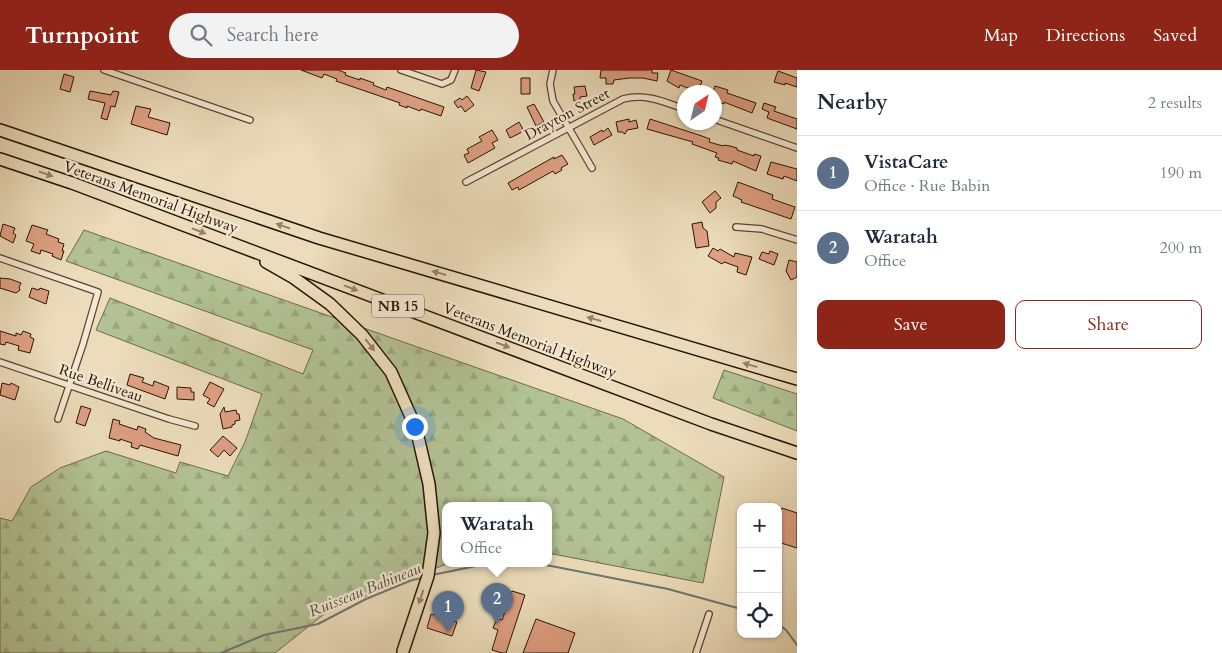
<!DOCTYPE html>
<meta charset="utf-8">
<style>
body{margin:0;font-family:Cardo,serif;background:#f2f2f3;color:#1f2937}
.controls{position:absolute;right:15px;bottom:15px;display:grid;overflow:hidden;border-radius:10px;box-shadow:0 1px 4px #0004}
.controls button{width:45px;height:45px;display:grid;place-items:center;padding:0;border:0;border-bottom:1px solid #e0e1e3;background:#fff;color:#1f2937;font:25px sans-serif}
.compass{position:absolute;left:677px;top:15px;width:45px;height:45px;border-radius:50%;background:#fff;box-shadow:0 1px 4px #0004;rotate:35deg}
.you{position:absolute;left:414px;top:356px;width:18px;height:18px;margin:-12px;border:4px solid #fff;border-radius:50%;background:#1a73e8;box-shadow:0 0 0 8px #1a73e833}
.badge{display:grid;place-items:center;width:32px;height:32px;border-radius:50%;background:#8f2418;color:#fff;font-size:16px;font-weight:700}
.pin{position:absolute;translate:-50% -41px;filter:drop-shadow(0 1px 2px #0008)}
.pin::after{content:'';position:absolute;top:26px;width:18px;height:15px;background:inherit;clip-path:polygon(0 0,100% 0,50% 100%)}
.popup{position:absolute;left:442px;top:432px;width:110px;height:65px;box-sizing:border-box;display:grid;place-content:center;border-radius:10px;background:#fff;filter:drop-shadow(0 1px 4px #0005);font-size:16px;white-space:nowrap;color:#747a83}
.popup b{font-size:19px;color:#1f2937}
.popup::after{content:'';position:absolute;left:50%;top:100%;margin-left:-10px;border:10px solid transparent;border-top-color:#fff}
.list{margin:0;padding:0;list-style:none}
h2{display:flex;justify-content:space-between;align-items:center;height:65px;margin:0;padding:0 20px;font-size:21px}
h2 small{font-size:16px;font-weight:400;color:#747a83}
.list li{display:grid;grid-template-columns:32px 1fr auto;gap:15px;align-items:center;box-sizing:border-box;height:75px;padding:0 20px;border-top:1px solid #e0e1e3}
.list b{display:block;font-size:19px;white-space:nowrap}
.list p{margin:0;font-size:16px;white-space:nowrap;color:#747a83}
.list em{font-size:16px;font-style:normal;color:#747a83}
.actions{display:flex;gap:10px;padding:15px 20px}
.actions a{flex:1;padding:11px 0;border:1px solid #8f2418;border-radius:10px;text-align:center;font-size:18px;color:#8f2418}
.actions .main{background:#8f2418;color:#fff}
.icon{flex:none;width:28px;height:28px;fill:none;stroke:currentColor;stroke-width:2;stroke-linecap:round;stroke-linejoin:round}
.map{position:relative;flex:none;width:797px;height:583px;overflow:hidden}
header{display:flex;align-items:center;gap:30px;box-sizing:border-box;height:70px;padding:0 25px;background:#8f2418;color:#fff}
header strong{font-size:24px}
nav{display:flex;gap:28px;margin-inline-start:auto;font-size:18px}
.search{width:350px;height:45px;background:#f2f2f3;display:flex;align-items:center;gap:12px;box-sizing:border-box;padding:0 18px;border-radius:28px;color:#747a83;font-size:19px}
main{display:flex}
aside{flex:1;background:#fff}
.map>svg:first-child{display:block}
.forest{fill:url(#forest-firs);stroke:#6e6b4a}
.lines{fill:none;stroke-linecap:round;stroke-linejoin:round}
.stream{stroke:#6e776f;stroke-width:2}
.building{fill:#dfa083;stroke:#2a1400}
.street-casing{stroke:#5a462f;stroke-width:8}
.highway-casing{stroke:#2a1400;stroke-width:14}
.street{stroke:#f3e8d3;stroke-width:5.5}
.highway{stroke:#ecdcbb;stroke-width:11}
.oneway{fill:#958267}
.labels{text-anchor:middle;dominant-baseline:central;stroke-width:4.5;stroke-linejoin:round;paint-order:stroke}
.shield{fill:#f3e8d3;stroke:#66543f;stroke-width:1}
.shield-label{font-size:14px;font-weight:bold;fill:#2a1400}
.street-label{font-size:15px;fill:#2a1400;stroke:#f3e8d3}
.water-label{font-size:16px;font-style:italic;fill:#524e41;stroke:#f3e8d3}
</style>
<header>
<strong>Turnpoint</strong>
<div class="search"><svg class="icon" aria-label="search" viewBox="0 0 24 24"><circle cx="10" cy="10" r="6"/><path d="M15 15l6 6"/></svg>Search here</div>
<nav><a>Map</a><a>Directions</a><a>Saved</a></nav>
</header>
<main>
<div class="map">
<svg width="797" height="583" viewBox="0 0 797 583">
<defs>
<pattern id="forest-firs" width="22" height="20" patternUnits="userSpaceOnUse" patternTransform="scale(1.25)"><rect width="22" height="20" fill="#b2c294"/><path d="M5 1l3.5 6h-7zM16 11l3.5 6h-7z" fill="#99a67e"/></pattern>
</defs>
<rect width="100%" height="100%" fill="#ecdcbb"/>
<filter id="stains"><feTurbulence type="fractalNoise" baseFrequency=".004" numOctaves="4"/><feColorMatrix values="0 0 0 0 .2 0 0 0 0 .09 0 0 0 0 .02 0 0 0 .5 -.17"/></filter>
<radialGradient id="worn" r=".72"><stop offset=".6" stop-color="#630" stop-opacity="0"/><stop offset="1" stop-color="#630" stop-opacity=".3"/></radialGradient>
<path class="forest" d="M84 160 623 349 724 407 703 513 548 483V435H446V493H449L328 541 275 583H0V448L12 451 31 417 60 398 106 381 176 403 180 392 228 406 245 372 262 324 96 260 110 228 303 304 313 280 66 191Z
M724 300 797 324V361L713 328Z"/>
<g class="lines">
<path class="stream" d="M536 493 668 519 741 539
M432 505 491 493
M778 554 786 560 797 575
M221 583 264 565 318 554 366 529 412 510 423 508"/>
</g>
<path class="building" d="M301 0H338L346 3 345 5 360 10V8L374 13 373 15 386 20 387 17 444 37 441 46 421 39 420 41 407 36V38L399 35 400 33 336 11 337 9 324 4 322 8Z
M476 0 486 2 479 21 471 18Z
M601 0H652V3H658L657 11 643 8H629L614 10 613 14H606V8H600Z
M671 0 702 11 698 22 680 15 679 18 667 11Z
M778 1 797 8V17L785 13V15L774 12Z
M64 4 74 7 70 22 60 19Z
M521 8H530V24H521Z
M585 16 587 26 580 27V30L574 31 573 24H575L574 17Z
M715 16 728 20 727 23 756 33 752 43 724 32V34L714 31V22H713Z
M90 21 111 25 113 21 119 22 115 37 111 36 107 50 101 48 105 33 88 29Z
M467 26 474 35 465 42 461 36 458 38 454 32 460 28 462 30Z
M764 33 776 37 774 41 797 49V59L767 48 769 42 762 39Z
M534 34 544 52 536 56 527 37Z
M136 36 151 39 148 47 170 53 167 65 131 54Z
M629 49V52L636 50 638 58 627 60 625 64 622 62H618L616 52Z
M650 49 702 66 710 69 709 72 723 76 724 75 730 76 737 78V80L754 86V84L761 86 756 101 733 91 732 94 718 90 719 88 715 87 717 83 692 74 693 72 647 59Z
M519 52 524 61 510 68 506 60Z
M608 58 612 65 594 75 590 67 602 60 603 62Z
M492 60 498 70 492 73 495 78 468 93 464 85 469 83 467 79 482 71 479 67Z
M562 85 568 94 561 98 562 100 555 104 553 101 519 120 518 117 512 120 508 113 554 87V89Z
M771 92 797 99V111L784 106 783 109 767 104Z
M738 112 773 125 772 129 795 137 791 149 741 132 742 130 733 126Z
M715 121 721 128 716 132V138L710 143 702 132Z
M702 152 703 158 707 161 709 176 696 178 692 154Z
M3 154 15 158 13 163 16 165 13 173 0 166Z
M32 155 48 160 46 164 59 169 58 172 64 174 62 181H64L61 190 52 186 53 184 41 180 40 184 31 181 34 174 26 171Z
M713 178 718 181 720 179 734 187 735 183 752 187 746 205 737 202 738 197 724 192 722 194 708 186Z
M770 181 778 184 774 195 759 189 762 182 769 184Z
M789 190 797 192V207L791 210 786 201Z
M0 208 10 209 21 213 19 217 20 220 16 223 0 218Z
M32 218 39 220 40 218 49 221 46 234 29 227Z
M0 261 16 266V263L21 265 23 261 31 264 30 267 34 269 30 283 18 280 19 276 6 272 5 275 0 274Z
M130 304 144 308 142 312 153 316 154 311 169 317 165 329 127 315Z
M210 312 224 319 214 337 207 333 210 329 203 325Z
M2 313 10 315 11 313 19 317 15 330 0 325Z
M177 317 191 318V322H194V330L177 329Z
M81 336 91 339 85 356 76 353Z
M224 337 225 342 236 340 237 344H239L240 350 235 351V354L232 355V357L223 359 220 344Z
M113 349 120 351 119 354 137 360 138 356 146 359 145 362 154 368 181 375 178 386 140 375 138 379 131 377 132 373 120 369V371L109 368Z
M223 366 237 378 230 386 224 380 218 387 210 380Z
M782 438 797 443V478L778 472V448Z
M512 521 525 525 506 583H502L492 580 498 560 493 558 497 548 502 550Z
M431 544 457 552 452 566 427 558Z
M536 549 575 563 568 583H523Z"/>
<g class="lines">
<g class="street-casing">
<path id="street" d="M104 0 250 50
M401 0 442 14 451 10 455 0
M553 0 550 14 553 31 592 98
M714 49 797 78
M466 112 623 29C645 23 665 32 684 39
M736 157 762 159 797 170
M0 188 98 222 83 274 58 349
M0 292 169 349 195 356
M696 583 709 544"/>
</g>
<g class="highway-casing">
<path id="highway" d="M0 60 319 168 797 309
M0 89 72 113 711 354 797 383
M266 192 294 208 330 234 362 265 391 302 416 358 429 414 434 463 428 506 403 581"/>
</g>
<use href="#street" class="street"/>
<use href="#highway" class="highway"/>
</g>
<defs><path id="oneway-solid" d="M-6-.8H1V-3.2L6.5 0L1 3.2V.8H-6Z" transform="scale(1.25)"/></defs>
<g class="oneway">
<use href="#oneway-solid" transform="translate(46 104) rotate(19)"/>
<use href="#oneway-solid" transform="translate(283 156) rotate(-161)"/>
<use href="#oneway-solid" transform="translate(199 161) rotate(21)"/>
<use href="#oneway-solid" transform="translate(439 203) rotate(-164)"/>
<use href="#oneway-solid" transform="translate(351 218) rotate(21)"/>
<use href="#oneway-solid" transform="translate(594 249) rotate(-164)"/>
<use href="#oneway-solid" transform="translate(370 275) rotate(52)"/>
<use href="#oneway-solid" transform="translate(503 275) rotate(21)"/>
<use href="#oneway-solid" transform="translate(750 295) rotate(-164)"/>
<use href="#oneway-solid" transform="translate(421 527) rotate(108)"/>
</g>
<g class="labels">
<rect class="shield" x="372" y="224.5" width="52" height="23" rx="4"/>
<g class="shield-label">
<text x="398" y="236">NB 15</text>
</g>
<g class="street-label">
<text transform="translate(567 44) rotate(-28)">Drayton Street</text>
<text transform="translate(151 127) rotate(20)">Veterans Memorial Highway</text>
<text transform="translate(530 270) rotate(21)">Veterans Memorial Highway</text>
<text transform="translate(101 313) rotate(19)">Rue Belliveau</text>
</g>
<g class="water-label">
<text transform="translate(365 520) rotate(-22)">Ruisseau Babineau</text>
</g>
</g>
<rect width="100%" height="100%" filter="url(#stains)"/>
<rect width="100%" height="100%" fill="url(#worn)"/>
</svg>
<div class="controls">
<button>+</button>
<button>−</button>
<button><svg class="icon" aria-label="locate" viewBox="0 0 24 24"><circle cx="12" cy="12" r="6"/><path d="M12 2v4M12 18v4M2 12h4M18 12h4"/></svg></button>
</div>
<svg class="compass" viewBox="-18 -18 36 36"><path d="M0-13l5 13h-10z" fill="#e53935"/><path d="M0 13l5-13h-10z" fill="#747a83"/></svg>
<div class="you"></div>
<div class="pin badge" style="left:448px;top:562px;background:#5c6f8a">1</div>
<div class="pin badge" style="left:497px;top:554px;background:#5c6f8a">2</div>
<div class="popup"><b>Waratah</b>Office</div>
</div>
<aside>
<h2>Nearby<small>2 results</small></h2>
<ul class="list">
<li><span class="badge" style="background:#5c6f8a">1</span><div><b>VistaCare</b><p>Office · Rue Babin</p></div><em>190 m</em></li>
<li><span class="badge" style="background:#5c6f8a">2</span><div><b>Waratah</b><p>Office</p></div><em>200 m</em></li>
</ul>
<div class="actions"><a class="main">Save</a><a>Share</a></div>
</aside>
</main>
